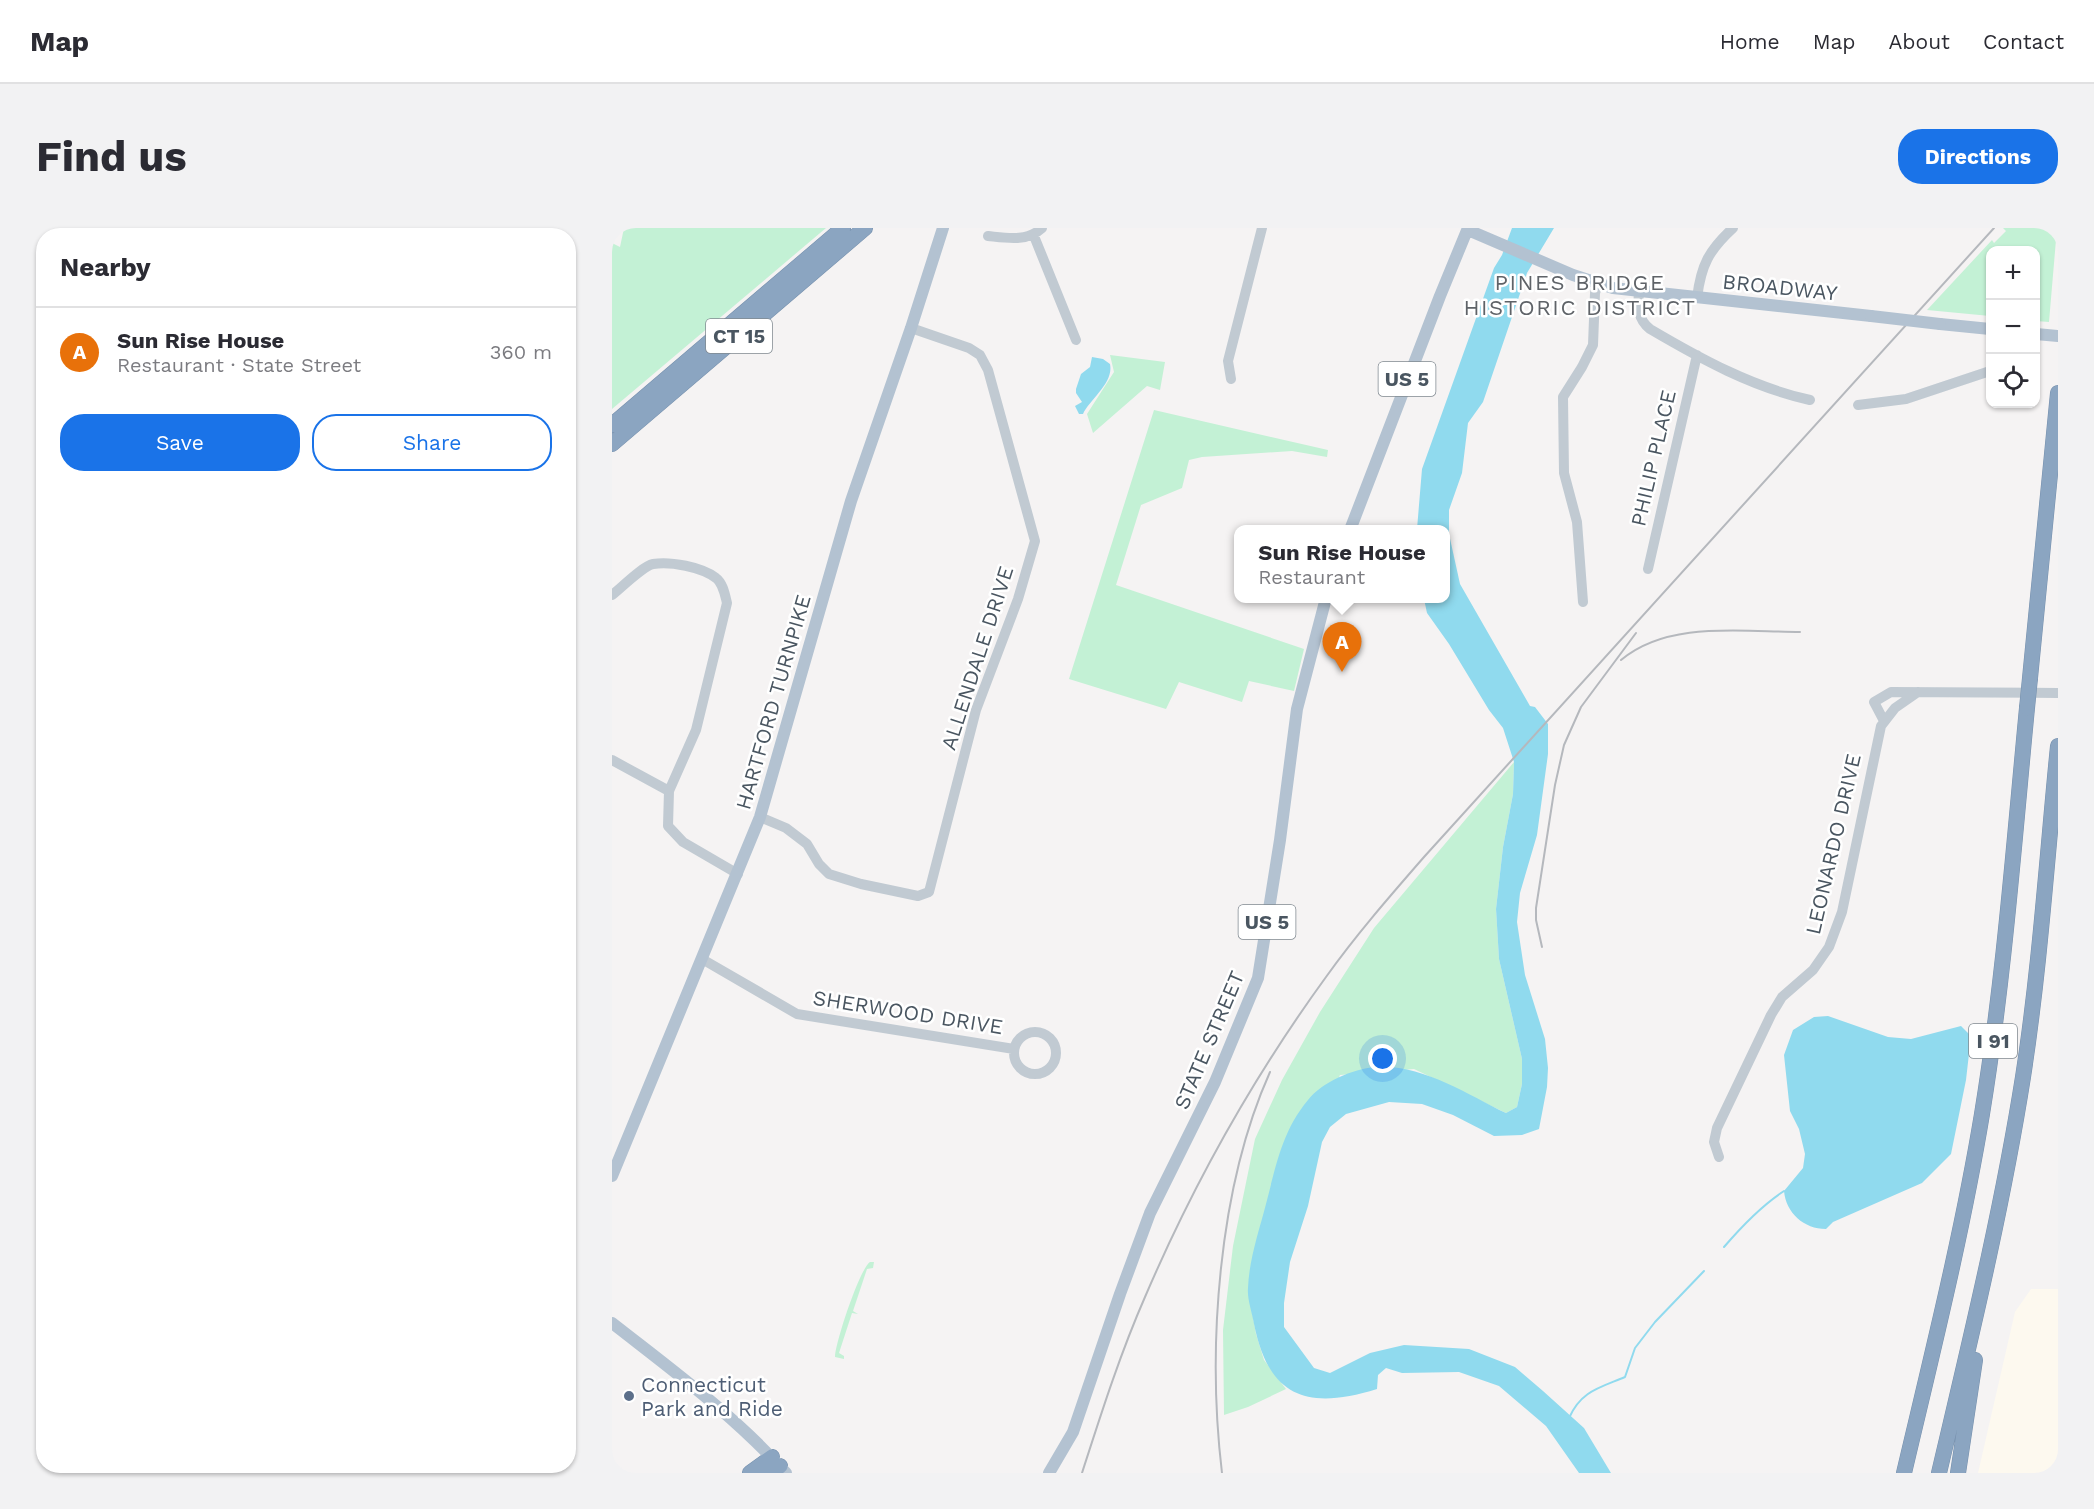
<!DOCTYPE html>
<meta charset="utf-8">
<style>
body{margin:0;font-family:"Work Sans",sans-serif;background:#f2f2f3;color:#2b2b33}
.controls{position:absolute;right:18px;top:18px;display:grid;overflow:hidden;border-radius:12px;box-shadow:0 2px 4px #0004}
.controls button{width:54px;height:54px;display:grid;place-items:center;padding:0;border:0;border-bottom:2px solid #e1e1e2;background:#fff;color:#2b2b33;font:30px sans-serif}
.you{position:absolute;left:771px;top:831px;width:21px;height:21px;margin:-15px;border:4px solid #fff;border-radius:50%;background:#1a73e8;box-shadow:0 0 0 9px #1a73e833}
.badge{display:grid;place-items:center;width:39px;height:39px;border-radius:50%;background:#1a73e8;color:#fff;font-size:20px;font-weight:700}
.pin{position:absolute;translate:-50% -50px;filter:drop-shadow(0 2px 3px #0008)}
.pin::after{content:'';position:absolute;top:32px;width:21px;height:18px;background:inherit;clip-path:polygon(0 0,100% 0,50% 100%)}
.popup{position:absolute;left:622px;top:297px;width:216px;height:78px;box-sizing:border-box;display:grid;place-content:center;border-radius:12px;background:#fff;filter:drop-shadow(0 2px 4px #0005);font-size:20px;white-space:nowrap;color:#7c7c81}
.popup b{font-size:22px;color:#2b2b33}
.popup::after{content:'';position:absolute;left:50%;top:100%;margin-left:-12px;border:12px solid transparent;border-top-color:#fff}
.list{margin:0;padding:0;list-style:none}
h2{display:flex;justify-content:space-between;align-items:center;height:78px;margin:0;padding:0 24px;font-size:26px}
h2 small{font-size:20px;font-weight:400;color:#7c7c81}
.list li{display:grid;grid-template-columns:39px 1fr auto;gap:18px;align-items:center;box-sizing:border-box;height:90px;padding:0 24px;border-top:2px solid #e1e1e2}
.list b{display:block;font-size:22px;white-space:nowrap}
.list p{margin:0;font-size:20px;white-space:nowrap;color:#7c7c81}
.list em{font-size:20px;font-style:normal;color:#7c7c81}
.actions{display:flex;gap:12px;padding:18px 24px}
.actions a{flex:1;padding:14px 0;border:2px solid #1a73e8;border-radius:24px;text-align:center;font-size:21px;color:#1a73e8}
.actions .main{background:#1a73e8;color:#fff}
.icon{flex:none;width:33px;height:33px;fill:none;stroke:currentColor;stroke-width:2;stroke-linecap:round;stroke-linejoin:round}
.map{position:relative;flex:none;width:1446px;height:1245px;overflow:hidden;border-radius:24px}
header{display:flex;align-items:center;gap:36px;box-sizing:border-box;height:84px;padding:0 30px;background:#fff;border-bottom:2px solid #e1e1e2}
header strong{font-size:28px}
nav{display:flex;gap:33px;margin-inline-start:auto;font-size:21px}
.intro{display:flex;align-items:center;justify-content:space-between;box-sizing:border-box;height:144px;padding:0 36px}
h1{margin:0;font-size:42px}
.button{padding:15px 27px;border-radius:24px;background:#1a73e8;color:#fff;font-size:21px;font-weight:700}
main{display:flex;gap:36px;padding:0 36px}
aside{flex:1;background:#fff;border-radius:24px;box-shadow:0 2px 4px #0004}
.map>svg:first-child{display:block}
.commercial{fill:#fdf9ef}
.green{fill:#c3f1d5}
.water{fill:#90daee}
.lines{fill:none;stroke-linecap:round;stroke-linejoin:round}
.stream{stroke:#90daee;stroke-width:2}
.highway-casing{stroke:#7690ad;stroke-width:16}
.minor{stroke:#c1cad2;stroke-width:10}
.major{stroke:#b3c2d1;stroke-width:12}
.highway{stroke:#8ba5c1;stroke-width:15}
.rail{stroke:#b5b8bd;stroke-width:2}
.highway-bridge-casing{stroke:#7690ad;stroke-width:16;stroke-linecap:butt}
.major-bridge{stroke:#b3c2d1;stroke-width:12}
.highway-bridge{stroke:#8ba5c1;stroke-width:15}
.service-dot{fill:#5c6f8a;stroke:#fff;stroke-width:2}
.labels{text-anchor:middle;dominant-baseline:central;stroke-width:5;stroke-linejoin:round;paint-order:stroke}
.shield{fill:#fff;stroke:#808990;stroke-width:1.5}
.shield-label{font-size:20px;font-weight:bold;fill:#4a5661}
.street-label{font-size:21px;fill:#4a5661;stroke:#fff}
.service-label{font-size:21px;fill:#4e5e75;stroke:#fff;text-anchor:start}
.neighbourhood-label{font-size:22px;letter-spacing:1.5px;fill:#5f6368;stroke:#fff}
</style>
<header>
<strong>Map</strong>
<nav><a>Home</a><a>Map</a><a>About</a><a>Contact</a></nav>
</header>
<div class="intro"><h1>Find us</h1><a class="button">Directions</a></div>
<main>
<aside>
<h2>Nearby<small></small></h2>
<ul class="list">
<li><span class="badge" style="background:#e8710a">A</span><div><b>Sun Rise House</b><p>Restaurant · State Street</p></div><em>360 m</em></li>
</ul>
<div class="actions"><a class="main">Save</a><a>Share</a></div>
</aside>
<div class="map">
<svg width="1446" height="1245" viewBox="0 0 1446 1245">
<rect width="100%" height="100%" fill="#f5f3f3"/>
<path class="commercial" d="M1419 1061H1446V1245H1366L1403 1084Z"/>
<path class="green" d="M12 0H214L0 181V15L8 19Z
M1391 0H1445L1437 94 1424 93V22H1378V88L1315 82 1380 12 1382 15 1394 3Z
M498 127 553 134 548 162 535 158 481 205 475 186 502 144Z
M542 182 716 222 715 229 680 223 590 229 577 232 570 260 529 277 504 357 692 421 682 463 637 453 630 474 567 454 554 481 457 451Z
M902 534 901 566 891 619 884 681 887 731 910 831V856L905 879 894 885 802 841 728 847 636 1061 644 1106 652 1132 674 1161 636 1179 612 1187 611 1102 621 1018 643 911 670 852 708 784 762 700Z
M258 1034H262L261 1040 255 1041 241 1083 246 1086 240 1085 227 1125 232 1128V1131L223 1129C223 1115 248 1040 258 1034Z"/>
<path class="water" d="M900 0H942L915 45 871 174 856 195 850 245 837 282V306L848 356 918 478 923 479 936 496V526L925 607 908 665 905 694 913 747 933 811 936 840 935 859 927 901 910 907 882 908 841 887 810 876 777 874 734 886 718 899 710 914 696 978 678 1034 672 1075V1099L702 1140 718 1145 758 1125 792 1117 857 1121 903 1139 931 1163 972 1200 999 1245H967L934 1198 887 1158 847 1144 790 1145 774 1140 766 1147 765 1161C697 1182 657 1171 642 1096 640 1084 635 1071 636 1060 637 1032 647 1003 654 976 664 938 670 903 696 872 710 854 741 841 763 839 808 835 855 866 894 885L905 879 910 856V831L887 731 884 681 891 619 901 566 902 534 891 500 877 482 837 416 815 385 812 371 834 370V302L805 301 810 241 882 40 890 27Z
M480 129 491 131 498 136C502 155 478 171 471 186H467L463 178 470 174 464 165V161L469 146 478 139Z
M1216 788 1276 809 1299 811 1349 798 1359 808 1354 852 1339 926 1310 955 1221 994 1214 1001C1192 1001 1174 985 1172 963L1191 940 1193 926 1187 901 1178 883 1172 827 1181 802 1202 789Z"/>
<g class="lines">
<path class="stream" d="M1112 1019C1130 998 1149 978 1172 963
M957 1190C969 1163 987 1160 1013 1149L1023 1120 1043 1094 1092 1043"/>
<g class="highway-casing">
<path id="highway" d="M0 197 231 0
M0 216 253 0
M1418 450 1446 165
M138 1245 160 1229
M157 1245 168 1238
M1292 1245C1320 1126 1350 1007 1370 886 1392 751 1402 615 1415 480
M1327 1245C1358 1113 1390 982 1411 849 1428 739 1435 628 1446 518
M1346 1245 1363 1132"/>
</g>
<path class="minor" d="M376 8C395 10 415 14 430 0
M422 8 464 112
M1027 63C1026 78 1025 91 1038 101 1089 131 1140 159 1198 172
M1085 70C1089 37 1097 22 1121 0
M619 151 616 133 650 0
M1246 177 1294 171 1378 143
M1036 341 1085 127
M0 367C9 360 31 338 41 336 58 333 90 339 104 350 111 355 113 367 115 375L84 502 57 563 56 598 71 614 126 646
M971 374 965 294 952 245 951 169 970 139 981 117 983 65 986 56
M1272 493 1262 474 1279 464 1446 465
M0 532 57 563
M148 589 174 600 195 616 207 636 217 646 249 656 306 668 317 664 364 482 406 371 423 313 376 142 368 127 357 120 299 100
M90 731 185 786 402 821
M402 825a21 21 0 1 1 42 0a21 21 0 1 1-42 0Z
M1107 929 1102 914 1105 900 1159 787 1170 769 1201 742 1217 719 1230 684 1269 498 1283 480 1306 464"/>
<path class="major" d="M856 2 961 47 1001 60 1259 88
M1328 96 1378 101
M1424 106 1446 108
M738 302 828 68 856 0
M0 948 148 589 239 273 299 100 331 0
M0 1095C60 1142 123 1188 174 1245
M437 1245 461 1204 508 1066 538 985 603 854 646 750 668 612 685 481 714 370"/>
<use href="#highway" class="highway"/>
<path class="rail" d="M1009 432C1056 392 1131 404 1188 404
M930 719 924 692V680L943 557 952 517 969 479 1024 405
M470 1245C489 1186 508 1126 533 1069 581 957 642 848 714 749 744 707 778 668 812 629L1382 0
M610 1245C595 1120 606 960 658 844"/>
<g class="highway-bridge-casing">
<path id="highway-bridge" d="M1415 480 1418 450"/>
</g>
<path class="major-bridge" d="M1259 88 1328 96"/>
<use href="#highway-bridge" class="highway-bridge"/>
</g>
<circle class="service-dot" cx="17" cy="1168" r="6"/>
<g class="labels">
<g class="shield">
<rect x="94" y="91" width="66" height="34" rx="4.5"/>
<rect x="766.5" y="134" width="57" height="34" rx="4.5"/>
<rect x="626.5" y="677" width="57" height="34" rx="4.5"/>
<rect x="1357" y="796" width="48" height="34" rx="4.5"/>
</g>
<g class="shield-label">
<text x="127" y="108">CT 15</text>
<text x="795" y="151">US 5</text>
<text x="655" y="694">US 5</text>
<text x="1381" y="813">I 91</text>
</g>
<g class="street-label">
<text transform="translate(1168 59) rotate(6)">BROADWAY</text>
<text transform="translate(1041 230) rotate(-77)">PHILIP PLACE</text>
<text transform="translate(365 430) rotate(-72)">ALLENDALE DRIVE</text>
<text transform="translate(161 474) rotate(-74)">HARTFORD TURNPIKE</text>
<text transform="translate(1221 616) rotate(-77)">LEONARDO DRIVE</text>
<text transform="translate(296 784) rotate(9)">SHERWOOD DRIVE</text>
<text transform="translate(597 812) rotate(-67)">STATE STREET</text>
</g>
<g class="service-label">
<text x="29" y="1156">Connecticut<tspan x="29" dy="24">Park and Ride</tspan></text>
</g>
<g class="neighbourhood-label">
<text x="968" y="54">PINES BRIDGE<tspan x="968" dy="25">HISTORIC DISTRICT</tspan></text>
</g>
</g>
</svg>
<div class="controls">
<button>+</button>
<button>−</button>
<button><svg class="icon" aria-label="locate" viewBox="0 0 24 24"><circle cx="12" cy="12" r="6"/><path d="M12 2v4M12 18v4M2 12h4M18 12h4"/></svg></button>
</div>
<div class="you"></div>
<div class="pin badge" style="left:730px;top:444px;background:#e8710a">A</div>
<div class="popup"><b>Sun Rise House</b>Restaurant</div>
</div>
</main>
